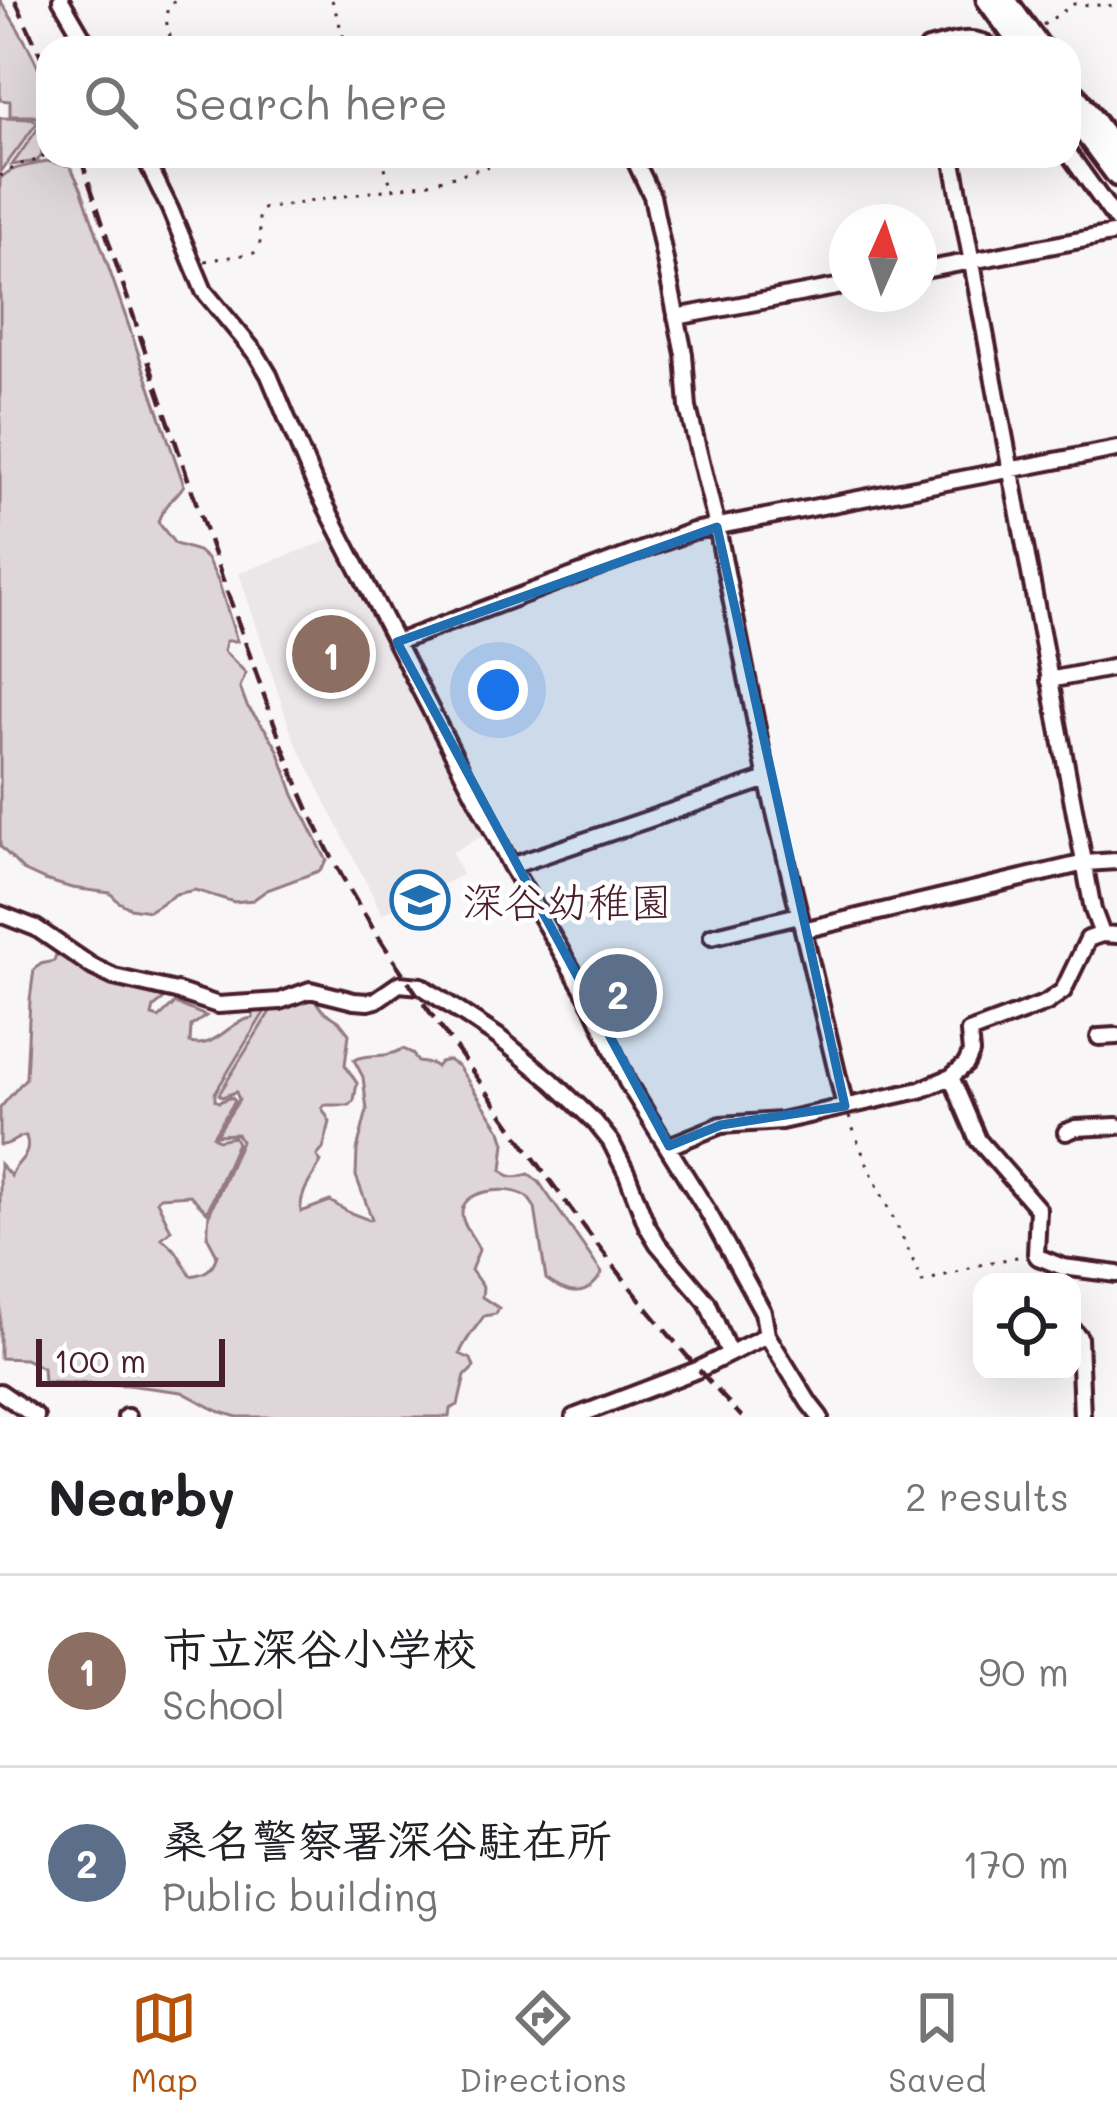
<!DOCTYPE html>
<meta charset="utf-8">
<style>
body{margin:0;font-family:Mali,"Klee One",sans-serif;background:#f2f2f2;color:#202124}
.controls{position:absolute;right:36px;bottom:36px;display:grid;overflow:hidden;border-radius:24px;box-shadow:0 12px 48px #0002}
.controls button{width:108px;height:108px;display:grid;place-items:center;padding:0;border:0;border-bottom:3px solid #e0e0e0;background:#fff;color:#202124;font:60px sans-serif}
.compass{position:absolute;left:829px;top:204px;width:108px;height:108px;border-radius:50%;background:#fff;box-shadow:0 12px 48px #0002;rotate:3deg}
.scale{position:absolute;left:36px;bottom:30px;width:189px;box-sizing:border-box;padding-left:12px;border:6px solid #4a1f2b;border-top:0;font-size:33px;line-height:42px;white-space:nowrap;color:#4a1f2b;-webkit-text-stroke:9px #fff;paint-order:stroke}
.you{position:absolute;left:498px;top:690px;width:42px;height:42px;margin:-30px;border:9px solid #fff;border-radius:50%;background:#1a73e8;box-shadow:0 0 0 18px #1a73e833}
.badge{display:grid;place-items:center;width:78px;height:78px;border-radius:50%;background:#b45309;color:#fff;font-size:39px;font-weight:700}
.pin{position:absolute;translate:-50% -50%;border:6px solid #fff;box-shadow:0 3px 12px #0006}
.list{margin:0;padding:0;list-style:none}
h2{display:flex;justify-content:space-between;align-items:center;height:156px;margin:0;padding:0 48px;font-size:51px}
h2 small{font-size:39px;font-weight:400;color:#757577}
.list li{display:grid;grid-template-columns:78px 1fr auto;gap:36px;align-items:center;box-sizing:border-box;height:192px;padding:0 48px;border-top:3px solid #e0e0e0}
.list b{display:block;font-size:45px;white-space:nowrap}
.list p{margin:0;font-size:39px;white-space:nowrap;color:#757577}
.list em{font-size:39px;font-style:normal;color:#757577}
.icon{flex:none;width:66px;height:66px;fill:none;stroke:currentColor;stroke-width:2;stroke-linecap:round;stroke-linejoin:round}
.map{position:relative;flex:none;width:1117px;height:1417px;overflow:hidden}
.search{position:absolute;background:#fff;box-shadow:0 12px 48px #0002;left:36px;right:36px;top:36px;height:132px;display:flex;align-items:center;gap:30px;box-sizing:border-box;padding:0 42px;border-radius:36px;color:#757577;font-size:45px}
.sheet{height:540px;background:#fff}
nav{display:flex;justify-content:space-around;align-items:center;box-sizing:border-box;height:168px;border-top:3px solid #e0e0e0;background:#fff;font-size:33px;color:#757577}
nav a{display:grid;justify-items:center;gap:6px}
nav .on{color:#b45309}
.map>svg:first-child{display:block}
.built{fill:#ebe6e8}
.green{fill:#ded6d9;stroke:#947a82;stroke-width:3}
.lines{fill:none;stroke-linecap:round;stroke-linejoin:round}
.minor-casing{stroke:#4a1f2b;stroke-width:22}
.highway-casing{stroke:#4a1f2b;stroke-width:27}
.path{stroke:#4a1f2b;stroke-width:3;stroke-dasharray:3 9;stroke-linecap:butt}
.minor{stroke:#fff;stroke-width:14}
.highway{stroke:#fff;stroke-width:18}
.rail{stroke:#4a1f2b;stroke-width:4.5;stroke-dasharray:18 9;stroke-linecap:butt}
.marked{fill:#1f6fb2;fill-opacity:0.2;stroke:#1f6fb2;stroke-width:9;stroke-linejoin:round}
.labels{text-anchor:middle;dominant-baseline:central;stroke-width:9;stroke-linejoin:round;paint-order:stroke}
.poi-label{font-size:42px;fill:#4a1f2b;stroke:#fff;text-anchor:start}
</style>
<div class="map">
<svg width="1117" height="1417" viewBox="0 0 1117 1417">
<rect width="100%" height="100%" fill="#f8f6f7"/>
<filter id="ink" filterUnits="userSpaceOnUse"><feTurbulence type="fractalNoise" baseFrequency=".00833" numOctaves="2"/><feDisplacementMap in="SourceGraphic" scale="24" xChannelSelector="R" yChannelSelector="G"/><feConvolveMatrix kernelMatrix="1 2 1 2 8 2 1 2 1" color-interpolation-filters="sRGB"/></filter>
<g filter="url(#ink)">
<path class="built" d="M336 538 489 833 452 852 462 875 382 914 292 735 239 573Z"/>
<path class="green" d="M0 0C22 35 64 95 40 134L42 155 37 161 12 165 39 127 40 120 34 116H10V101L0 100Z
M0 118 33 119 37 123 0 173Z
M46 161 70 166 81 188 184 485C176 498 162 506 158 522L175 544 198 551 207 559 218 580 237 641H226L224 651 246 673 240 687 247 706 266 730 278 750 294 795 327 861 319 871 267 890 253 900 234 902 195 890 176 894 149 911 130 908 119 902 110 893 72 888 45 880 23 870 0 846V179C14 164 29 168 46 161Z
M57 951 160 991 164 999 154 1007 152 1016 159 1018 175 1003 206 1016 191 1026 190 1043C216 1050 229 1020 253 1018L254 1006 267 1008 215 1093V1100L219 1102 231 1097 235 1101 213 1136 218 1140 234 1137 237 1143 207 1212 190 1195 160 1197 157 1201 171 1230 162 1238 176 1251 191 1276C207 1273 212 1270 217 1255L207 1236 209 1215 241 1141 237 1134 216 1135 239 1100 236 1092 222 1097 219 1094 271 1010 309 992 322 1010 339 1021 349 1034 345 1065 357 1083 354 1100 350 1105H325L322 1108 330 1122 323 1149 317 1156 321 1162C312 1179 299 1193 301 1212L330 1201 348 1212 369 1220 372 1219 356 1176 357 1150 367 1110 363 1077 354 1060C370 1052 382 1060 403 1049L412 1053 418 1062 432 1064 436 1067 440 1062 448 1060 458 1066 501 1131 505 1143 502 1170C510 1180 518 1177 529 1174L539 1182 602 1273C587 1299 568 1296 546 1279L535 1208C529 1199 530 1198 521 1194 505 1186 461 1190 462 1214 462 1226 475 1238 479 1250L471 1270 483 1287 482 1297 499 1308 496 1314 484 1316C477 1326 462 1344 460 1354L471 1359 474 1367 465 1376 458 1405 450 1409 449 1417H237L218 1411 182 1392 127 1385 44 1382 43 1368 25 1359 0 1358V1164L11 1176C15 1160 33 1159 26 1136 16 1136 11 1146 0 1145V1108L26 1078 30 1000 34 969 41 964 54 961Z"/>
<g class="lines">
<g class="minor-casing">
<path id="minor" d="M61 0 89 48
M928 48C950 43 974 32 992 48
M1069 154 1117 221
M144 156 170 209 204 291 257 355 269 375 314 483 511 866 593 1006 627 1082 708 1212 763 1312 767 1335 809 1403 820 1417
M633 156 652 196 684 354 688 408 717 527 767 779 845 1106
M952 156 1093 910 1102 934
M919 271 1117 233
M676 317 847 285
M397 642 693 531 1117 449
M1049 680 1117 667
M511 866 767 779
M0 914 36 928 93 967 114 977 176 991 218 1005 280 1001 310 990 354 1001 368 1002 376 1000 399 984 421 986 497 1036 552 1081 595 1122 611 1142 627 1174 647 1226 658 1244 707 1302 729 1353
M803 930 1085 863 1117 861
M712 936 799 915
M1099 1037 1117 1036
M951 1077 978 1140 1038 1209 1036 1254 1038 1257 1063 1267 1117 1274
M1066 1132 1076 1128 1117 1126
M669 1146 721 1125 781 1121 920 1090 951 1077 966 1064 971 1053 969 1032 1046 1003 1063 991 1088 939 1102 934 1117 935
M1072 1329 1079 1337 1082 1417
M0 1392 36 1417
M126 1417H128
M574 1417 697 1370 767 1335"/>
</g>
<g class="highway-casing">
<path id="highway" d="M987 0 1022 48
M1006 0 1041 48
M1069 86 1117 152
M1069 112 1117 176"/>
</g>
<path class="path" d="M332 0 347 48
M1043 25 1074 4 1117 6
M174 48C169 31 159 12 175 0
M381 156 392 188
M0 176 20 164 43 159 42 135 48 125
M205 261 254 253C268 240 253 224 262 209L429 183 525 156
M849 1117C868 1175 900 1226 922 1282L983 1264 1022 1256"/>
<use href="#minor" class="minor"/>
<use href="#highway" class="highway"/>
<path class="rail" d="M15 0 48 71
M80 156C131 307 180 460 234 611 261 685 285 760 318 830 361 920 422 1001 480 1082 561 1197 644 1314 742 1417"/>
</g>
</g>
<path class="marked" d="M717 527 845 1106 721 1125 669 1146 397 642Z"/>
<defs>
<g id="school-ring" transform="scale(3)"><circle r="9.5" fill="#fff" stroke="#1f6fb2" stroke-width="1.5"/><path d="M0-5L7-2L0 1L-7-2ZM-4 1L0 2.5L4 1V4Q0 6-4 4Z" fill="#1f6fb2"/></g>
</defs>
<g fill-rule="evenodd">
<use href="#school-ring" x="420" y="900"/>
</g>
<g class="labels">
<g class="poi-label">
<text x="462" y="900">深谷幼稚園</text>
</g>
</g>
</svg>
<div class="controls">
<button><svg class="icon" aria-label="locate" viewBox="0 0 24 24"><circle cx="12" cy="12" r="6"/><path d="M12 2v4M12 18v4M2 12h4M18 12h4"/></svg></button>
</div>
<svg class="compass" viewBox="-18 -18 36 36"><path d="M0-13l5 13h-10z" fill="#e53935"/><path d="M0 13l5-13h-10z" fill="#757577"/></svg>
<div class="scale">100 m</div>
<div class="you"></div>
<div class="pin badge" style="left:331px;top:654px;background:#8d6e63">1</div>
<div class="pin badge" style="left:618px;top:993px;background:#5c6f8a">2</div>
<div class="search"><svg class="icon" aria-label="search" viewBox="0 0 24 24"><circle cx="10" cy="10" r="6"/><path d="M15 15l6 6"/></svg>Search here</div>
</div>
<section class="sheet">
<h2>Nearby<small>2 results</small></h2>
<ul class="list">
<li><span class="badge" style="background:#8d6e63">1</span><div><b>市立深谷小学校</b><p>School</p></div><em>90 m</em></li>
<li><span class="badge" style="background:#5c6f8a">2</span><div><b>桑名警察署深谷駐在所</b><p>Public building</p></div><em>170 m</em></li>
</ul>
</section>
<nav>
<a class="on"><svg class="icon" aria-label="map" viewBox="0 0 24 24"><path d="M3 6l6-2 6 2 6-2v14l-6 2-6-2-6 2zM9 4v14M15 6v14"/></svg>Map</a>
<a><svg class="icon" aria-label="directions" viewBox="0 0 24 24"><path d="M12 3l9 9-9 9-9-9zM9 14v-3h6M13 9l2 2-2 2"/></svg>Directions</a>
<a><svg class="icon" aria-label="saved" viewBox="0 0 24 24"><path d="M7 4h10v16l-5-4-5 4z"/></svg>Saved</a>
</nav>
